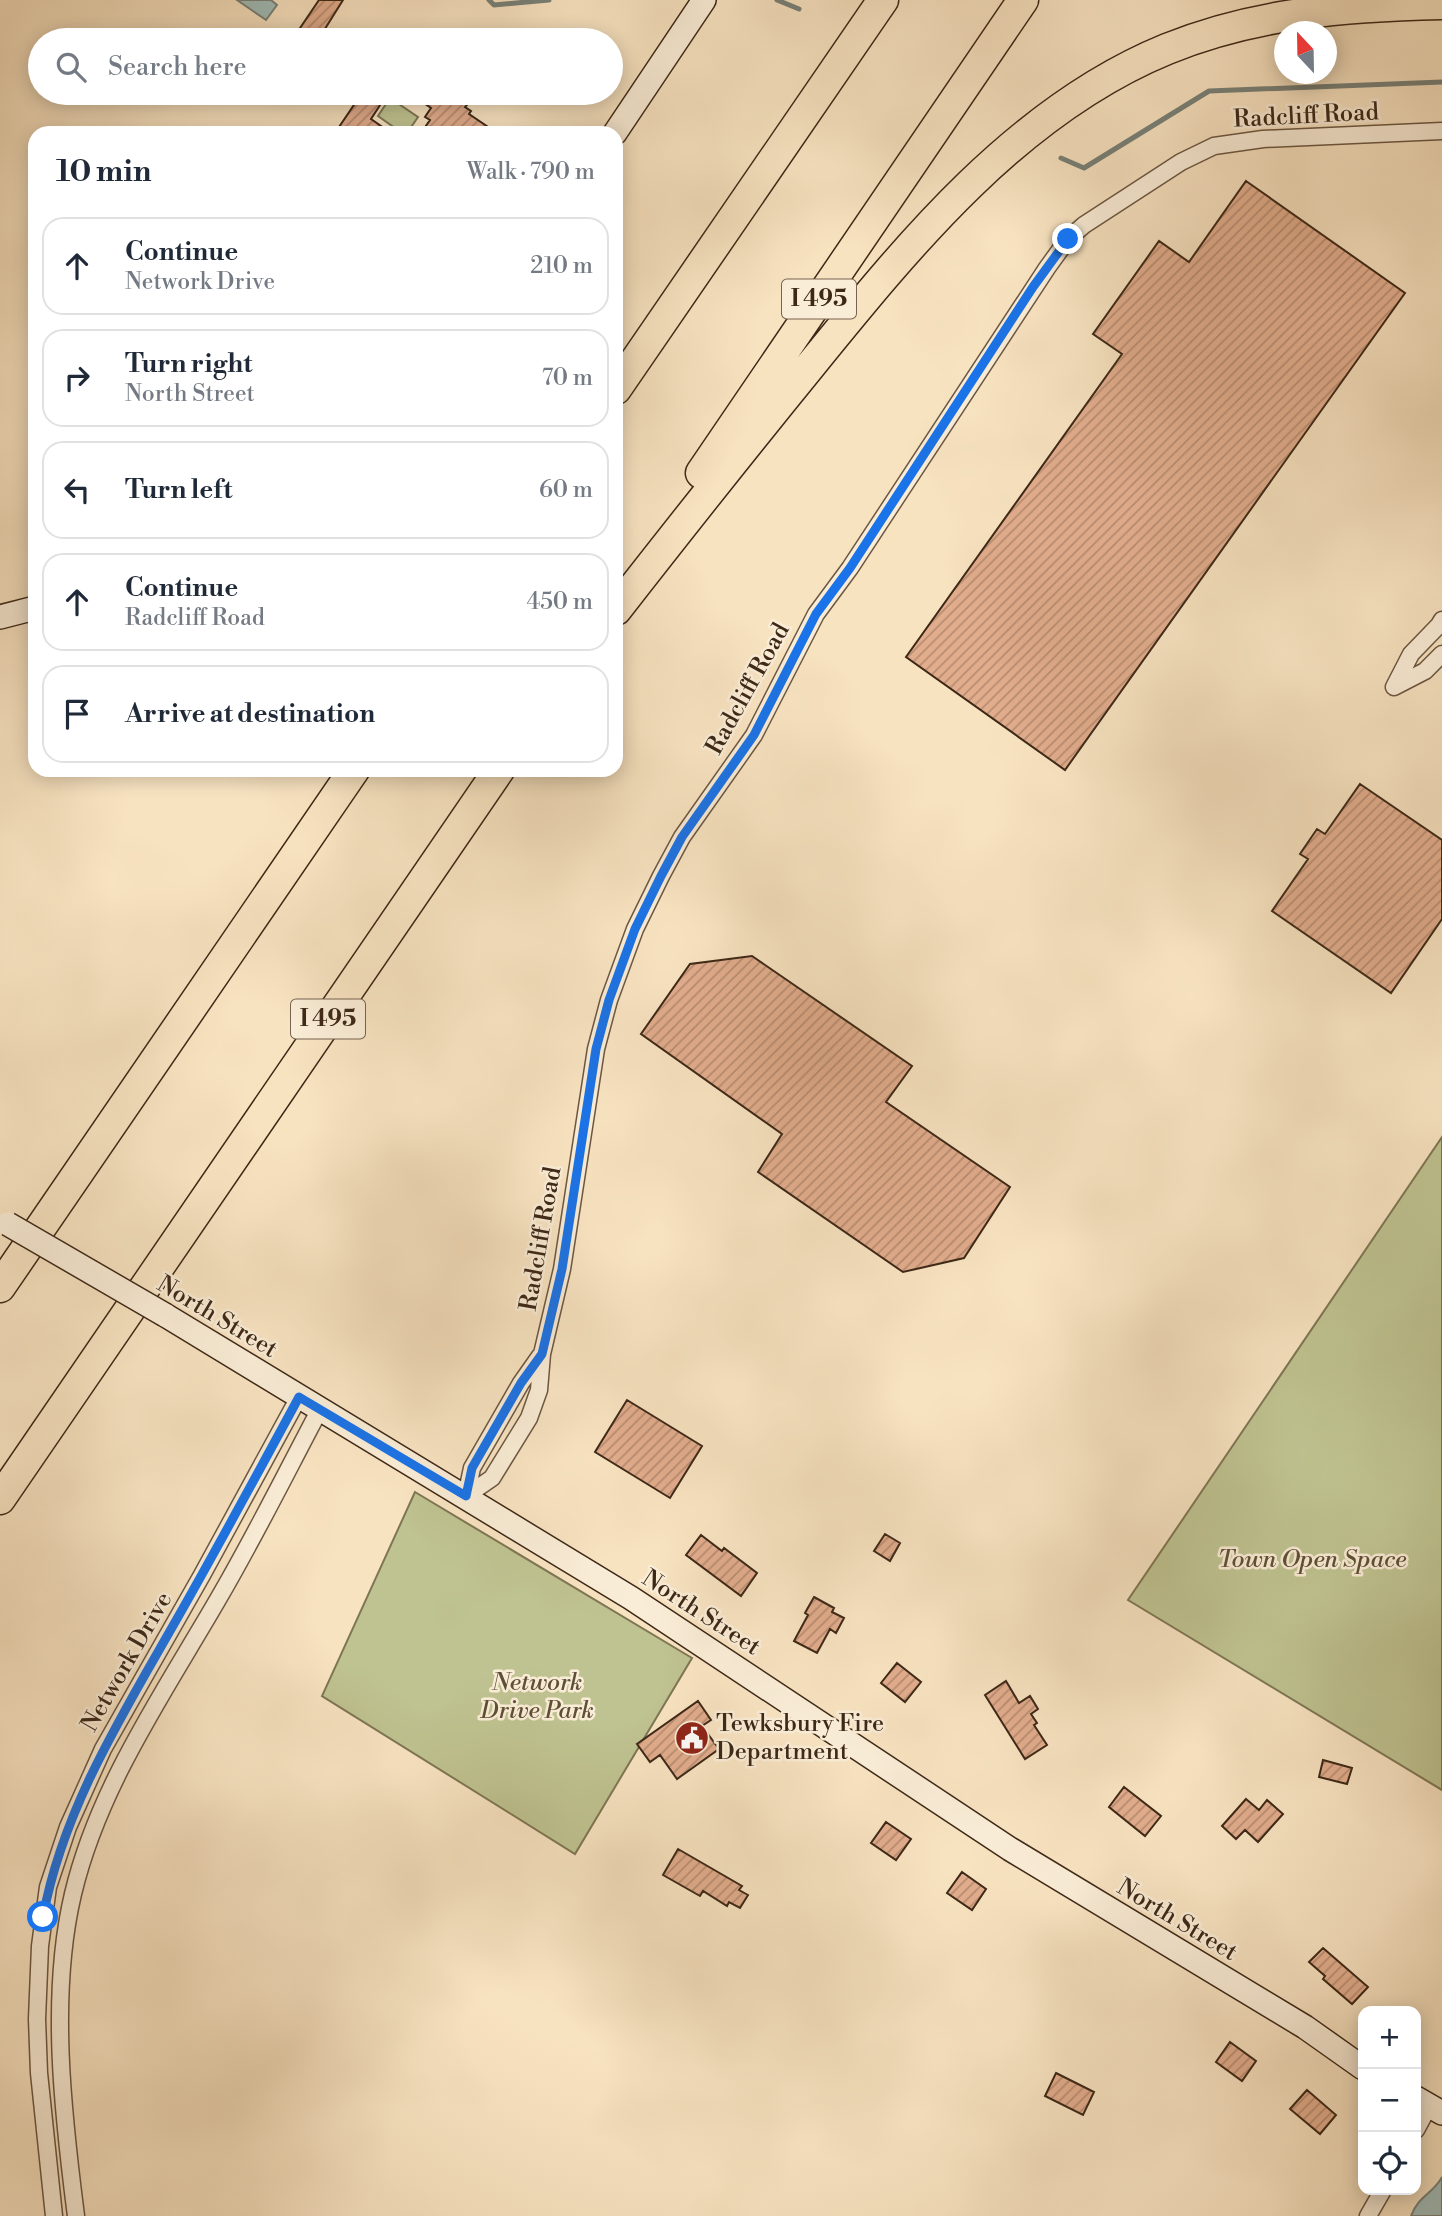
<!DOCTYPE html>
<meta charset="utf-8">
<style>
body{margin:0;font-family:"Libre Bodoni",serif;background:#f6f6f7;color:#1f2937}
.controls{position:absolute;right:21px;bottom:21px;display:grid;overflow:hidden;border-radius:14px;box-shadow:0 4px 18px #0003}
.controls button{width:63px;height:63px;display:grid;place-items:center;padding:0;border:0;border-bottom:2px solid #e0e1e3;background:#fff;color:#1f2937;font:35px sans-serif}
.compass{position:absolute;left:1274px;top:21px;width:63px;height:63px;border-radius:50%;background:#fff;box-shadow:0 4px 18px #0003;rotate:338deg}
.stop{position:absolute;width:21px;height:21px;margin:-16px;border:5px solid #1a73e8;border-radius:50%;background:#fff}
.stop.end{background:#1a73e8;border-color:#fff;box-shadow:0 2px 7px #0008}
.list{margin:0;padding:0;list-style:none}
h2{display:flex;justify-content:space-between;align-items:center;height:91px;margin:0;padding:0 28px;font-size:30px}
h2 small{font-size:23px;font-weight:400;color:#747a83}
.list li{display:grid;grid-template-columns:46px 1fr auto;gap:21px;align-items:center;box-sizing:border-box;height:98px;margin:0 14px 14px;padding:0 14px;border:2px solid #e0e1e3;border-radius:21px}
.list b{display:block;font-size:26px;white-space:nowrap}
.list p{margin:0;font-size:23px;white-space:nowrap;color:#747a83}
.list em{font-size:23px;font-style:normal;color:#747a83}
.icon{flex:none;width:38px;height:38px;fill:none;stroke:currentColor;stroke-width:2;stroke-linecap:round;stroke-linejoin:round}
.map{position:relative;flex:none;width:1442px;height:2216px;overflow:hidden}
.search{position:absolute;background:#fff;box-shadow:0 4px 18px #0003;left:28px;top:28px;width:595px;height:77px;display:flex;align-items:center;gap:18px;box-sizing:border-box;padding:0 24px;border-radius:38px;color:#747a83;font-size:26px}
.panel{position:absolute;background:#fff;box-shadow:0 4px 18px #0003;left:28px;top:126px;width:595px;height:651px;border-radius:21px}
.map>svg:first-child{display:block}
.green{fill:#bfc391;stroke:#7e7654;stroke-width:2}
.water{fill:#a0bdba;stroke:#788179;stroke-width:2}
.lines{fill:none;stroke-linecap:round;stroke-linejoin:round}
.stream{stroke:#788179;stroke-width:5}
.building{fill:url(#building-hatch);stroke:#3d2817;stroke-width:2}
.street-casing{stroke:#6c5742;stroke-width:19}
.secondary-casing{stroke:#3d2817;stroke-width:26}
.highway-casing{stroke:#3d2817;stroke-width:33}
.street{stroke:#faedd7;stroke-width:16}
.secondary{stroke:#faedd7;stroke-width:23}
.highway{stroke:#f8e3c1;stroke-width:30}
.secondary-bridge-casing{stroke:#3d2817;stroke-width:26;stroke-linecap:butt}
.secondary-bridge{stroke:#faedd7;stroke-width:23}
.route{stroke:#1a73e8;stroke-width:9}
.labels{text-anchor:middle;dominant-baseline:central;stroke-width:5;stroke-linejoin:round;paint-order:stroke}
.shield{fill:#faedd7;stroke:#766351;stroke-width:2}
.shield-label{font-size:23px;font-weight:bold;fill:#3d2817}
.street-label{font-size:24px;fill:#3d2817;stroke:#faedd7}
.park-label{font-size:24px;font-style:italic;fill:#5e4f36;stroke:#faedd7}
.poi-label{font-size:24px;fill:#3d2817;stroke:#faedd7;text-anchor:start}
</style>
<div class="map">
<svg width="1442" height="2216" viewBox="0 0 1442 2216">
<defs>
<pattern id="building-hatch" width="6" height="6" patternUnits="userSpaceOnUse" patternTransform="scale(1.75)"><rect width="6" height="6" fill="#e2ad8d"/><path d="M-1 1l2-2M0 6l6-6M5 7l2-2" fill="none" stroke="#b88d72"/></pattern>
</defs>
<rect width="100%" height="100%" fill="#f8e3c1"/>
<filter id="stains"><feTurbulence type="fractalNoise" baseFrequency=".00286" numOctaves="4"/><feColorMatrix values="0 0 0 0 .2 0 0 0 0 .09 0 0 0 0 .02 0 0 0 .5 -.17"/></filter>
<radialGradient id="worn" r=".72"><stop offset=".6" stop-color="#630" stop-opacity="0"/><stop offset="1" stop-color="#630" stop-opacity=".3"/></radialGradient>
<path class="green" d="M390 98 418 117 407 133H402L378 116Z
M1442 1137V1790L1128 1600Z
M415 1492 692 1658 575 1854 322 1696Z"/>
<path class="water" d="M237 0H271L277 5 266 20Z
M1442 2177V2216H1411C1418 2196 1434 2193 1442 2177Z"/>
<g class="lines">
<path class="stream" d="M489 0 494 5 549 0
M777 0 799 9
M1061 158 1084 168 1209 91 1442 82"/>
</g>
<path class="building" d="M319 0H343L318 40H292Z
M362 93H388L371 119 391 133H335Z
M409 93H452L468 104 465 107 471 111 469 114 497 133H421L430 120 425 117 431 108Z
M1246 181 1405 293 1065 770 906 657 1122 354 1093 334 1159 241 1189 262Z
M1360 784 1442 840V919L1391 993 1272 911 1308 859 1300 854 1317 829 1325 834Z
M752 956 912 1066 886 1102 1010 1187 964 1258 903 1272 758 1172 782 1134 641 1034 690 964Z
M627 1400 702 1446 670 1498 595 1452Z
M885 1534 900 1543 890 1561 874 1551Z
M701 1535 722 1551 724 1548 757 1573 741 1596 686 1555Z
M814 1597 834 1608 832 1612 844 1618 836 1633 830 1629 817 1653 794 1641 808 1615 805 1613Z
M897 1663 921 1682 905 1702 881 1683Z
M1006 1681 1019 1703 1030 1696 1038 1709 1031 1714 1037 1723 1034 1725 1047 1745 1025 1759 985 1695Z
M698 1701 711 1720 702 1726 719 1749 677 1779 660 1755 650 1762 637 1744Z
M1323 1760 1352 1768 1347 1784 1319 1777Z
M1124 1787 1161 1816 1145 1836 1109 1807Z
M1246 1799 1259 1810 1267 1800 1283 1814 1258 1842 1245 1830 1236 1839 1222 1826Z
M886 1822 911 1839 896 1860 871 1843Z
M678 1849 742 1886 739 1890 748 1895 740 1908 729 1902 727 1906 703 1891 700 1896 663 1875Z
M962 1872 986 1889 972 1910 947 1893Z
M1323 1948 1368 1987 1352 2004 1323 1979 1325 1976 1309 1962Z
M1230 2042 1256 2061 1242 2081 1216 2062Z
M1056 2073 1094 2092 1083 2115 1045 2096Z
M1307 2090 1336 2115 1320 2134 1290 2109Z"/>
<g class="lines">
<g class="street-casing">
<path id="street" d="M1394 687 1411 654 1439 625 1442 620
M1394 687 1425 671 1442 654
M466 1496 492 1478 529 1418 539 1390 542 1354 562 1269 596 1049 609 1000 635 929 661 876 682 837 754 735 816 614 850 568 1047 268 1068 239 1084 225 1181 162 1214 146 1263 139 1442 131
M466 1496 472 1468 521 1383 540 1356
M1416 2130 1429 2106
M54 2216 39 2073 37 2019 40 1946 48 1887 68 1827 103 1749 202 1575 299 1397
M76 2216C63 2115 49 1995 73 1894 98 1788 163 1694 217 1601 254 1538 286 1473 320 1409
M1368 2216 1383 2190"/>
</g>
<g class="secondary-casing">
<path id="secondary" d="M615 133 704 0
M0 617 35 608
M165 1315 631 1598 1010 1849 1305 2027 1363 2068
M1416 2098 1442 2113"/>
</g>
<g class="highway-casing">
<path id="highway" d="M616 389 883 0
M701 473 1023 0
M616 610C680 528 745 446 811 365 910 243 1018 110 1167 49 1255 13 1348 6 1442 4
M0 1287 354 770
M0 1499 499 770"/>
</g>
<use href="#street" class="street"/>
<use href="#secondary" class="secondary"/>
<use href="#highway" class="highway"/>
<g class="secondary-bridge-casing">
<path id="secondary-bridge" d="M8 1224 165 1315"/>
</g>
<use href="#secondary-bridge" class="secondary-bridge"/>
</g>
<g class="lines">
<path class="route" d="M43 1917C63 1808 124 1712 178 1617 219 1545 259 1471 299 1397L466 1496 472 1468 521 1383 542 1354 562 1269 596 1049 609 1000 635 929 661 876 682 837 754 735 816 614 850 568 1033 287 1068 239"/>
</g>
<defs>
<g id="civic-disc" transform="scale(1.75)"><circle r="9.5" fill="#8f2418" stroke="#faedd7"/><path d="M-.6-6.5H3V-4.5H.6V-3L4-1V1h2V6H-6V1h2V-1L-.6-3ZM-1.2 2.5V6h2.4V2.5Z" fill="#fff"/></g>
</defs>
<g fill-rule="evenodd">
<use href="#civic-disc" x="692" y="1738"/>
</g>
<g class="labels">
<g class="shield">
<rect x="782" y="279.5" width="74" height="39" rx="5"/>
<rect x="291" y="999.5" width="74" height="39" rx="5"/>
</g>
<g class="shield-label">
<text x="819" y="299">I 495</text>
<text x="328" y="1019">I 495</text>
</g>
<g class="street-label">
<text transform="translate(1306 116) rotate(-3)">Radcliff Road</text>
<text transform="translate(748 689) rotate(-61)">Radcliff Road</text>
<text transform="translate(541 1239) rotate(-80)">Radcliff Road</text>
<text transform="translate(217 1317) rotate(31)">North Street</text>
<text transform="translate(701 1613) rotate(33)">North Street</text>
<text transform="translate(127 1662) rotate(-60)">Network Drive</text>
<text transform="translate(1177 1920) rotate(31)">North Street</text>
</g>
<g class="park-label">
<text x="1312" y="1560">Town Open Space</text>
<text x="537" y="1683">Network<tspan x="537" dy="28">Drive Park</tspan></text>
</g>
<g class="poi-label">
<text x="716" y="1724">Tewksbury Fire<tspan x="716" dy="28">Department</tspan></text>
</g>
</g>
<rect width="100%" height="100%" filter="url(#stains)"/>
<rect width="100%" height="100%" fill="url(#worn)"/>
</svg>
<div class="controls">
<button>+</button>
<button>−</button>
<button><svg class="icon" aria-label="locate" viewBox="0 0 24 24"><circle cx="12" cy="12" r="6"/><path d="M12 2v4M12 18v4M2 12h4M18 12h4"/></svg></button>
</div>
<svg class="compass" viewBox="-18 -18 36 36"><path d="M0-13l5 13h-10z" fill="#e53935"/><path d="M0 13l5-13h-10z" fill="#747a83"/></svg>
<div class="stop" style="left:43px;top:1917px"></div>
<div class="stop end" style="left:1068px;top:239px"></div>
<div class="search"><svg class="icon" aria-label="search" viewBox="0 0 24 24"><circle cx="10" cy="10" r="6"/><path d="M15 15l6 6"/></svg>Search here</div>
<section class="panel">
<h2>10 min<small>Walk · 790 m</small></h2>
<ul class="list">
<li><svg class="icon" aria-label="ahead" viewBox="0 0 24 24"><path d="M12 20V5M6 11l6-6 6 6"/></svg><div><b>Continue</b><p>Network Drive</p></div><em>210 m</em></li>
<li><svg class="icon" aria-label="right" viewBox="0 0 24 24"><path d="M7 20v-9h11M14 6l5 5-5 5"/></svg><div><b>Turn right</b><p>North Street</p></div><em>70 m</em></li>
<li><svg class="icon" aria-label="left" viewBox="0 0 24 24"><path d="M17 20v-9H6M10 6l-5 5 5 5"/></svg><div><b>Turn left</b></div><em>60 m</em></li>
<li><svg class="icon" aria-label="ahead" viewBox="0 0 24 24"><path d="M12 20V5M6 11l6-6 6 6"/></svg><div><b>Continue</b><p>Radcliff Road</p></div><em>450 m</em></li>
<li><svg class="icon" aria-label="arrive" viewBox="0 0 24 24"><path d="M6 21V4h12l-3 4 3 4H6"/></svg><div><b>Arrive at destination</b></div></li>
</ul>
</section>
</div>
